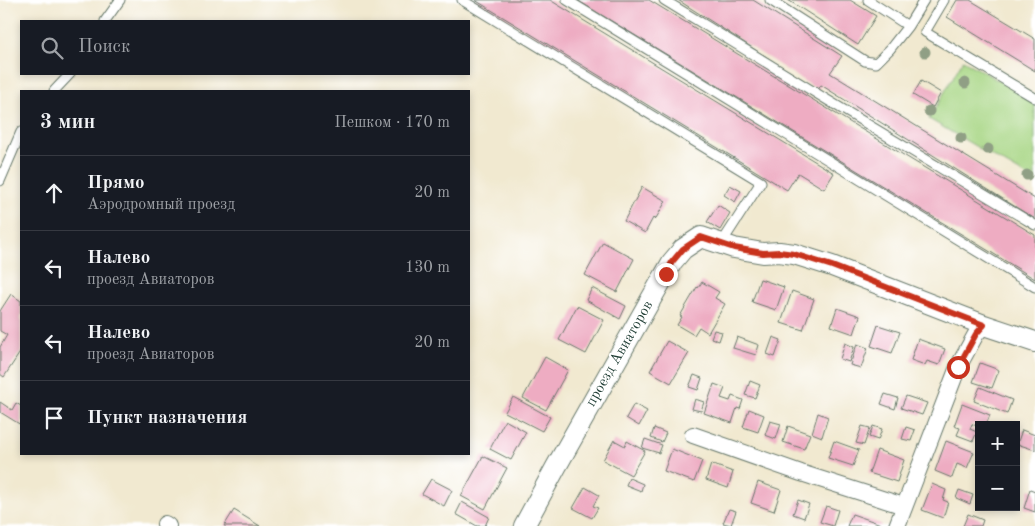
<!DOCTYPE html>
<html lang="ru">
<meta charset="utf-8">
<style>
body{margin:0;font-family:"Old Standard TT",serif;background:#242831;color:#f1f3f6}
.controls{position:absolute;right:15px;bottom:15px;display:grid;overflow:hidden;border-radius:0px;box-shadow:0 2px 8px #0003}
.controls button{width:45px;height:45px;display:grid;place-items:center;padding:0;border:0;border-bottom:1px solid #363941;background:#171b24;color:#f1f3f6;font:25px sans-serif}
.stop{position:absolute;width:15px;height:15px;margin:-11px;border:4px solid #c8321e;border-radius:50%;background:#fff}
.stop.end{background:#c8321e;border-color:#fff;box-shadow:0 1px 5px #0008}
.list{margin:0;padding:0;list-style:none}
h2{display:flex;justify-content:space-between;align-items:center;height:65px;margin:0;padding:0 20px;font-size:21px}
h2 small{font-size:16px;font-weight:400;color:#9ea1a6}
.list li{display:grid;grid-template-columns:32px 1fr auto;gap:15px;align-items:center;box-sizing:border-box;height:75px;padding:0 20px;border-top:1px solid #363941}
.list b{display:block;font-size:19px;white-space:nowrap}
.list p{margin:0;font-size:16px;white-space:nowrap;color:#9ea1a6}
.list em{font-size:16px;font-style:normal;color:#9ea1a6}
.icon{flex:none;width:28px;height:28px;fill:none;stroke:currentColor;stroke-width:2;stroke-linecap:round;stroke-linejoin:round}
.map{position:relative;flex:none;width:1035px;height:526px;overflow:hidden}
.search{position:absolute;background:#171b24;box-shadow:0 2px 8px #0003;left:20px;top:20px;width:450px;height:55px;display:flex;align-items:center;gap:12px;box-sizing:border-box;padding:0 18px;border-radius:0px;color:#9ea1a6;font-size:19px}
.panel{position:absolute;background:#171b24;box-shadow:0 2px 8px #0003;left:20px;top:90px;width:450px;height:365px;border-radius:0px}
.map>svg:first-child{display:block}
.green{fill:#a7d684;stroke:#638a5c}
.building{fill:#eeacc2}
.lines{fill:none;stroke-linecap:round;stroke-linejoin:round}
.service-casing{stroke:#68796b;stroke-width:11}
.minor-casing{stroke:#68796b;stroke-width:18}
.tertiary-casing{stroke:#68796b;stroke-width:22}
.service{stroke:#fff;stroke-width:9}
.minor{stroke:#fff;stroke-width:16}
.tertiary{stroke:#fff;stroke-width:20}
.tree{fill:#909f85}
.route{stroke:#c8321e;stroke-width:6}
.labels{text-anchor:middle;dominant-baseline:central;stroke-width:4;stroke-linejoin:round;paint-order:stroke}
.street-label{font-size:15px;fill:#1f3d34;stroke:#fff}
</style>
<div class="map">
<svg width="1035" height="526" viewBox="0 0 1035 526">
<rect width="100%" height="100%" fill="#fff"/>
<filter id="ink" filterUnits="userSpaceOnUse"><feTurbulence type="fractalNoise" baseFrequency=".02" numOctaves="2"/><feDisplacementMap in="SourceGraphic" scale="10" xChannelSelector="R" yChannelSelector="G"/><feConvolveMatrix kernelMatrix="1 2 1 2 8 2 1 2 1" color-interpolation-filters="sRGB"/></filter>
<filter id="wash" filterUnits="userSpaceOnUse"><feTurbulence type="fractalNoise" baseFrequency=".0096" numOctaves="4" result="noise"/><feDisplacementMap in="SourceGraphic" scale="20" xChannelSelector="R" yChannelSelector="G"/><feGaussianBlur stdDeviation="1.12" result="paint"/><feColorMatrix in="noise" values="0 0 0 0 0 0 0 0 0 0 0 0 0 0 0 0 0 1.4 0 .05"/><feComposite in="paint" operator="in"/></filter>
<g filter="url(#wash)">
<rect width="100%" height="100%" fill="#f1e9d0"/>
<path class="green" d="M963 60 1035 102V181L929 119Z"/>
<g id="blocks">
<path class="building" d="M475 0H550L834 173 824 189 798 173 787 190Z
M577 0H649L1035 235V279Z
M678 0H753L842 56 830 73 1035 199V219L821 85 818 90Z
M788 0H850L876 16 858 45Z
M957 0H970L1035 39V71L947 17Z
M921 81 941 93 933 107 913 95Z
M730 185 741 191 735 202 724 195Z
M642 187 666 201 655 220 653 218 645 233 624 221Z
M718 205 730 213 720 230 707 222Z
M603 242 634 259 617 292 585 275Z
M760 279 784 287 776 310 752 302Z
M702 282 719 292 715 298 725 304 708 333 699 327 694 335 677 325 682 317 680 316 697 287 698 288Z
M592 288 626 306 620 319 586 300Z
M792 291 814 299 803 330 781 323Z
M11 294 21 301V351L4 377 0 374V347L7 335 0 331V311Z
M577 306 604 320 586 354 559 340Z
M837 308 860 316 854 334 831 326Z
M878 325 900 332 892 353 871 346Z
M714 330 722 332 719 341 711 338Z
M737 337 759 345 756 355 733 348Z
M773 337 781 340 775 357 767 354Z
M918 339 945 349 939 365 927 361 925 365 911 360Z
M667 341 689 353 671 383 650 371Z
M845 343 854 347 849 362 840 359Z
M857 344 868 348 861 368 850 365Z
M545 357 568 370 546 410 523 398Z
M980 363 999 370 992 388 973 382Z
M694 375 702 378 698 390 689 387Z
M750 381 760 385 755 398 745 395Z
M714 384 725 388 721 398 730 401 732 396 743 400 740 409 737 408 732 423 704 413Z
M980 387 1012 400 1007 414 974 401Z
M885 394 898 398 895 409 881 404Z
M906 396 927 403 922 415 901 408Z
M513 397 550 417 542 431 505 412Z
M695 399 704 402 701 411 692 409Z
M0 402 12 410 16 403 21 406V425L0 412Z
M634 404 647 411 639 426 626 418Z
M962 404 990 415 986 425H979V427L972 424 970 429 977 432 973 441 957 435 960 428 954 426Z
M749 409 764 415 758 432 743 427Z
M818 413 828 417 822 437 812 433Z
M505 420 526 432 511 460 490 449Z
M770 421 781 424 776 439 765 435Z
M788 426 810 434 804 449 783 442Z
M862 426 870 428 864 445 856 443Z
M873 426 882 429 878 440 869 437Z
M906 427 915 430 911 441 902 439Z
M654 428 666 433 662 442 651 438Z
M1022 430 1035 435V450L1017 444Z
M645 439 662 445 659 453 642 448Z
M614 440 625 446 627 441 645 451 631 475 603 460Z
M834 441 859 450 853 466 828 458Z
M946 441 974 452 967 468 957 464 952 478 935 471Z
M672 449 702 461 694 482 664 471Z
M877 450 904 460 897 482 869 473Z
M483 456 507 468 485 509 461 496Z
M711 464 733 472 728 488 706 480Z
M629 478 643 484 641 491 626 485Z
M431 479 452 490 444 506 422 494Z
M758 482 781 490 774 511 751 503Z
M932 484 946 490 943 500 948 502 943 518 922 510Z
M585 487 599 495 593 506 598 508 592 518 573 508Z
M1030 489 1035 491V512L1024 508Z
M959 490 973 495 970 504 956 498Z
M798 500 809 504 804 518 793 514Z
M462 502 489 517 485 526H477L456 514Z
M826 506 838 510 833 526 820 522Z
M729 509 736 511 731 525 723 523Z
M234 510 260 526H224Z
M852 514 881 524V526H847Z
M968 514 983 520 981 526H963Z"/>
</g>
</g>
<g filter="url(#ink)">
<use href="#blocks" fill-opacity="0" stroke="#68796b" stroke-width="1"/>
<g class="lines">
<g class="service-casing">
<path id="service" d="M462 0 761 182 721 244
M567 0 1035 287
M664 0 829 101 1035 225
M770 0 865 61 876 63 890 49 908 26
M868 0 908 26 924 0
M944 0 925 32 1035 98
M105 21 120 0
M54 91 70 74
M0 181 21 132"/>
</g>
<g class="minor-casing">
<path id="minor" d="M693 435 801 473 904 506
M165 524 168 526
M897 526 958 367 976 334 984 325"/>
</g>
<g class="tertiary-casing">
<path id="tertiary" d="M524 526 556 467 672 262 683 249 701 237 734 248 763 253 779 252 794 254 832 266 984 325 1035 342"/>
</g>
<use href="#service" class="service"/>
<use href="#minor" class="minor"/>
<use href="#tertiary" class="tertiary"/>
</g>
<g class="tree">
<circle cx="925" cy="52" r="5.5"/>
<circle cx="965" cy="83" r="5.5"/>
<circle cx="929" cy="111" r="5.5"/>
<circle cx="961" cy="138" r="5.5"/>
<circle cx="988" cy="149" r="5.5"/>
<circle cx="1027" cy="175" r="5.5"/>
</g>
</g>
<g class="lines" filter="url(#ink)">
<path class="route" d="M666 274 672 262 683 249 701 237 734 248 763 253 779 252 794 254 832 266 984 325 976 334 958 367"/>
</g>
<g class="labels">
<g class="street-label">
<text transform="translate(620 354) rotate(-60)">проезд Авиаторов</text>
</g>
</g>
</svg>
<div class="controls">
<button>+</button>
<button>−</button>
</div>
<div class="stop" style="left:958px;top:367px"></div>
<div class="stop end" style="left:666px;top:274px"></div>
<div class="search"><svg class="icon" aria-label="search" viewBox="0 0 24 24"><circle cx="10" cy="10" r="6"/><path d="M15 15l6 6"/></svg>Поиск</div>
<section class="panel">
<h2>3 мин<small>Пешком · 170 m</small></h2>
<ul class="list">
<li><svg class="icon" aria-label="ahead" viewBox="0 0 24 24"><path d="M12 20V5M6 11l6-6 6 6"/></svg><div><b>Прямо</b><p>Аэродромный проезд</p></div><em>20 m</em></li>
<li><svg class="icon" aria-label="left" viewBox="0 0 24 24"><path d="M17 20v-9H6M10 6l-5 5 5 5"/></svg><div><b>Налево</b><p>проезд Авиаторов</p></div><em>130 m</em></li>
<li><svg class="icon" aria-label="left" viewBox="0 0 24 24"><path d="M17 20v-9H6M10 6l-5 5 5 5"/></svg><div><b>Налево</b><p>проезд Авиаторов</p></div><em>20 m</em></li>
<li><svg class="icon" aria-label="arrive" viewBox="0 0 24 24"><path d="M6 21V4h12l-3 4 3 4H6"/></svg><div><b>Пункт назначения</b></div></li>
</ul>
</section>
</div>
